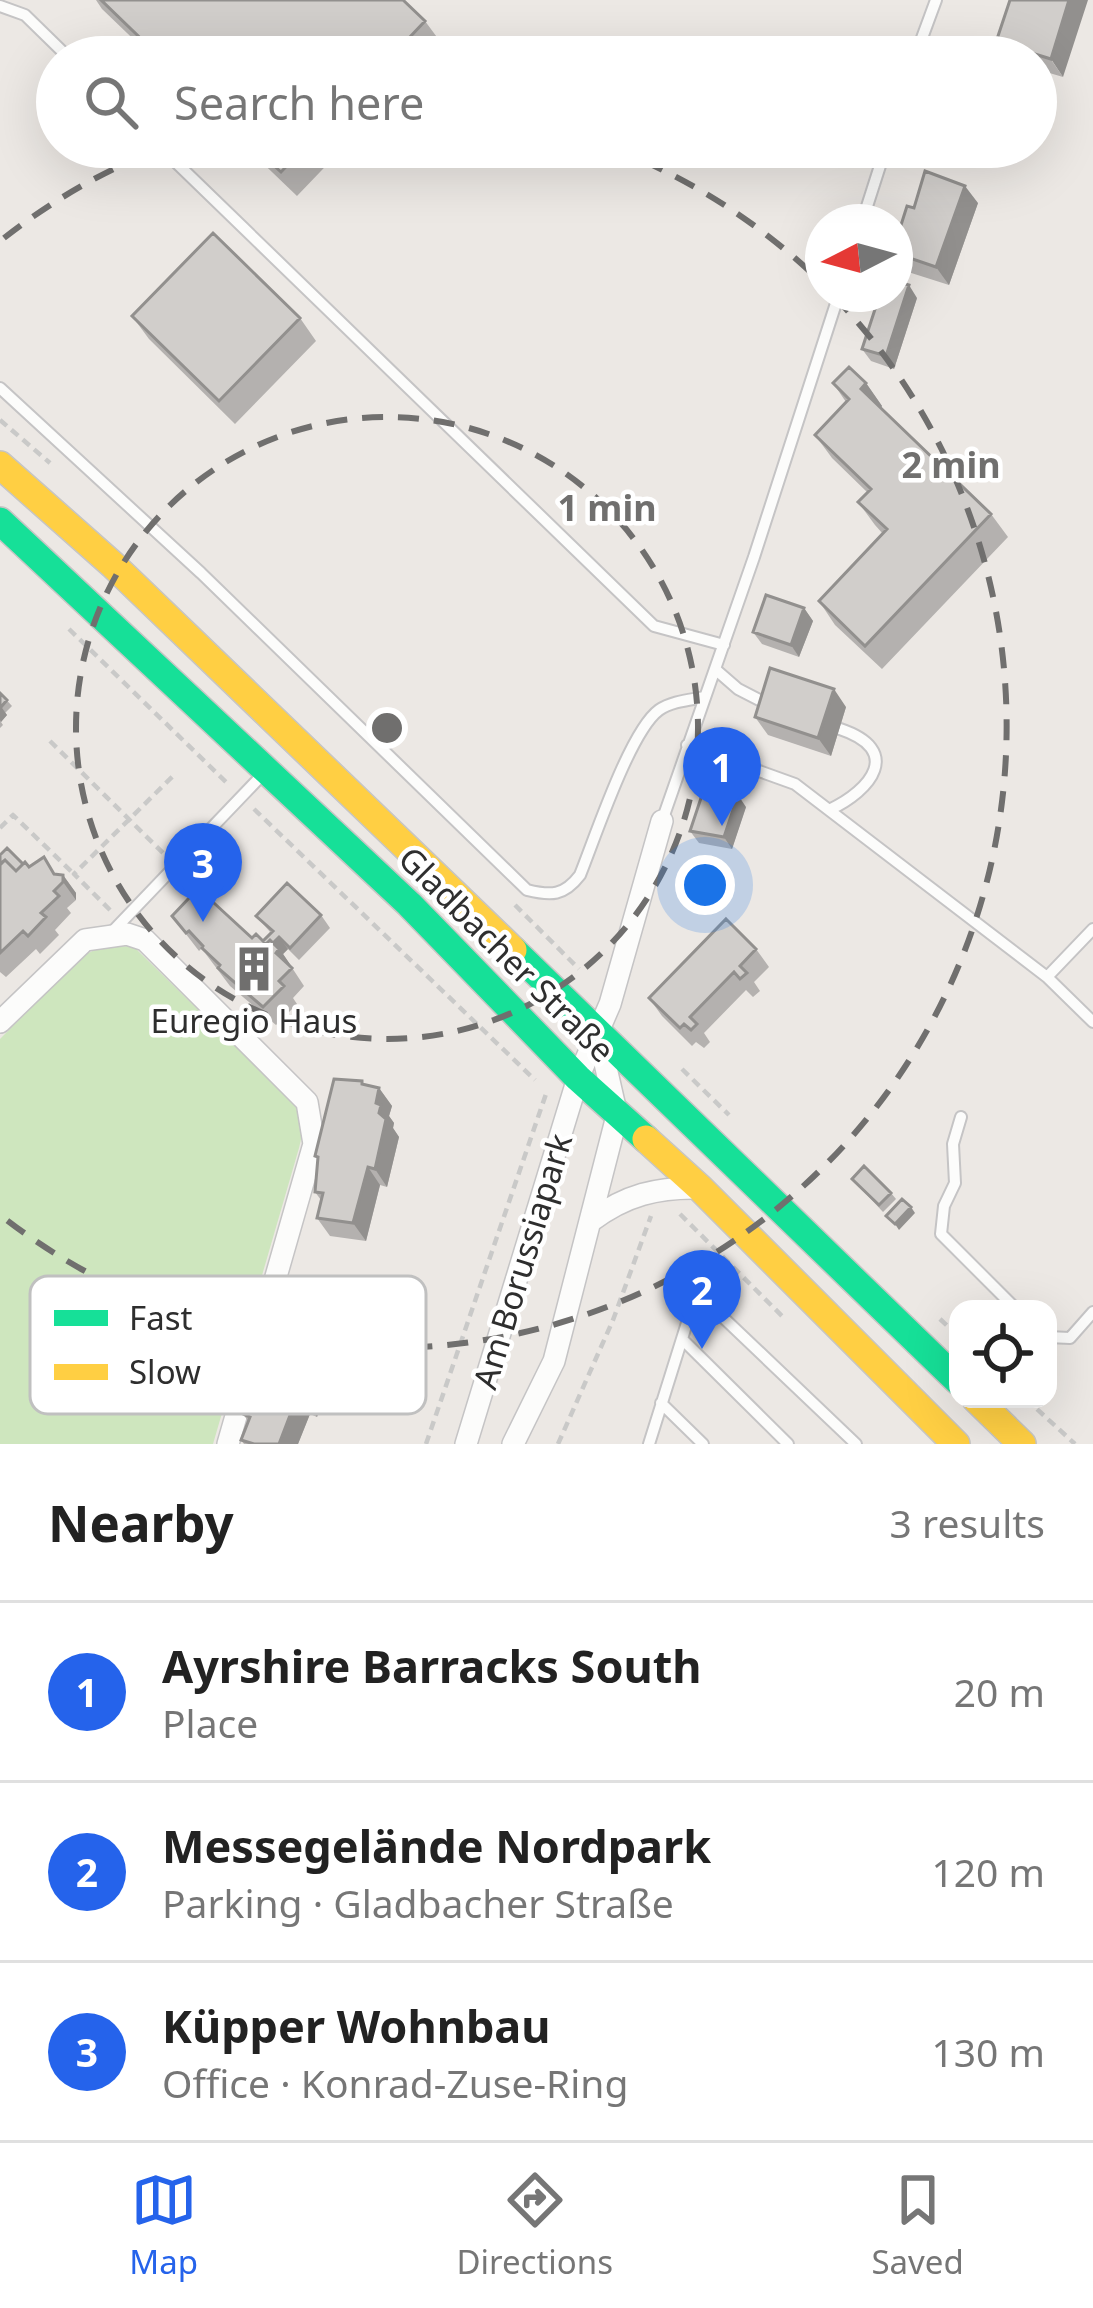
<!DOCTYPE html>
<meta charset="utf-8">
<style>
body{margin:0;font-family:"Noto Sans",sans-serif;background:#f6f6f6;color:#222}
.controls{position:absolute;right:36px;bottom:36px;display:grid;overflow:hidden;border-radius:24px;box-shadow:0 12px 48px #0002}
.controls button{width:108px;height:108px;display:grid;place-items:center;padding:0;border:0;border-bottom:3px solid #e0e0e0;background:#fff;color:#222;font:60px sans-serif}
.compass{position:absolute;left:805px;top:204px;width:108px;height:108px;border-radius:50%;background:#fff;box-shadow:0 12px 48px #0002;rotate:264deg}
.you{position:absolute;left:705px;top:885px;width:42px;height:42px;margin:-30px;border:9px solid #fff;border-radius:50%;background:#1a73e8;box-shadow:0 0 0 18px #1a73e833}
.badge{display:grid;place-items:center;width:78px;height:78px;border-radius:50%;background:#2563eb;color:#fff;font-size:39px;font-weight:700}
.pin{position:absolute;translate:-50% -99px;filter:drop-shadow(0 3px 6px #0008)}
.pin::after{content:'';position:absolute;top:63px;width:42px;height:36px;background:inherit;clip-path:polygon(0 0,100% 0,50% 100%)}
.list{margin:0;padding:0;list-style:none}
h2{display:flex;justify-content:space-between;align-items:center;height:156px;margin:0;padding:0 48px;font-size:51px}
h2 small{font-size:39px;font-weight:400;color:#767676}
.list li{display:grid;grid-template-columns:78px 1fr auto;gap:36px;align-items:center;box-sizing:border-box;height:180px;padding:0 48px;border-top:3px solid #e0e0e0}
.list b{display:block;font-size:45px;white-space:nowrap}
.list p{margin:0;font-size:39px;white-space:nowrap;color:#767676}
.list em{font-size:39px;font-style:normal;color:#767676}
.icon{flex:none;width:66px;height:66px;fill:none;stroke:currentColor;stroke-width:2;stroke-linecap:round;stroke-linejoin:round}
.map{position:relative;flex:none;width:1093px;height:1444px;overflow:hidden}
.search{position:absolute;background:#fff;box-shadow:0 12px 48px #0002;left:36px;right:36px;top:36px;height:132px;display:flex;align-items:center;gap:30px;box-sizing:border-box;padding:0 42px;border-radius:66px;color:#767676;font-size:45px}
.sheet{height:696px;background:#fff}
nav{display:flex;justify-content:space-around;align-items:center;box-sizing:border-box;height:168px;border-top:3px solid #e0e0e0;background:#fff;font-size:33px;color:#767676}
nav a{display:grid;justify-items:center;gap:6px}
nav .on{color:#2563eb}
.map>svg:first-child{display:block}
.green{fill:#cee6be}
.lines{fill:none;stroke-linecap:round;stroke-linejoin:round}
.lane-casing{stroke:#c5c4c5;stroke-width:14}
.street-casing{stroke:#c5c4c5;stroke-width:24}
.fast-casing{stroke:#c6c5c4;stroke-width:30}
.slow-casing{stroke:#c6c5c4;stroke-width:30}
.path{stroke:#c9c9c8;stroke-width:4.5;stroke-dasharray:9 6;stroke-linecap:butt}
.lane{stroke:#fcfcfb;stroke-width:10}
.street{stroke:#fcfcfb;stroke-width:21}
.fast{stroke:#16e098;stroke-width:27}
.slow{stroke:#ffcf43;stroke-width:27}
.wall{fill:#b4b1af}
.shaded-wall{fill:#92908e}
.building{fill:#d1cecb;stroke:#92908e;stroke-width:3}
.ring{fill:none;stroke:#706f6e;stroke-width:6;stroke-dasharray:21 15}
.labels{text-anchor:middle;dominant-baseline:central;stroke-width:9;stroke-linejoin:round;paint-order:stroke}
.street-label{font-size:33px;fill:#2e2e2e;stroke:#fff}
.poi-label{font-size:33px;fill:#2e2e2e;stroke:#fff}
.key{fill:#fff;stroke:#c0c0c0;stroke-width:3}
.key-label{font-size:33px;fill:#2e2e2e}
.centre{fill:#706f6e;stroke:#fff;stroke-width:6}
.ring-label{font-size:36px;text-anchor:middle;font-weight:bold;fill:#706f6e;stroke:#fff;stroke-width:9;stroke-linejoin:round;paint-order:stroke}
</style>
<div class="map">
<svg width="1093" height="1444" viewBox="0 0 1093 1444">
<rect width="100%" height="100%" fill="#ece8e4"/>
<path class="green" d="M133 946 299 1108 303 1131 299 1148 213 1444H0V1039L82 956 101 947Z"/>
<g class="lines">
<g class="lane-casing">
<path id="lane" d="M0 6 25 15 68 57
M915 57 936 0
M160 147 654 626 724 645
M862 222 886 147
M0 388 201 573 527 890C551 896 564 896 580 875 595 838 630 731 659 710 672 701 690 700 705 697
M715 669 738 689 773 707
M687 745 795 784 1047 977 1093 1022
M829 810C872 790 903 750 840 729
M662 821 754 557 839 294
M112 932 265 772
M1047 977 1093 929
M961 1117 953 1144 955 1183 944 1206 941 1234 1016 1309
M1048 1337 1070 1338 1093 1312
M682 1339 788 1444
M661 1403 703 1444
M649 1444 691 1310 710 1305 856 1444"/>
</g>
<g class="street-casing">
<path id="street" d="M0 1022 85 940 127 934 145 940 307 1102 314 1144 228 1444
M591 1221C625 1195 658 1187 700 1188
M466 1444 578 1078 610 1004 662 821
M513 1444 554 1361 617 1116 599 1037"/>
</g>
<g class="fast-casing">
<path id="fast" d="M0 521 409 904 578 1078 646 1139
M513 950 958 1381"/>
</g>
<g class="slow-casing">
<path id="slow" d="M0 465 113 565 513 950
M646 1139 700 1188 956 1444
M976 1399 1022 1444"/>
</g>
<path class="path" d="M0 420 50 463
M69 629 228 784
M50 741 163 853
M254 809 535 1080
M0 828 13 815 74 874
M515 905 579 969
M110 910 74 874 175 774
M682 1069 729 1115
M680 1214 782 1316
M940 1319 958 1336
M1026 1399 1075 1444
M426 1444 547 1091
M558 1444 613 1320 651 1216"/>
<use href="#lane" class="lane"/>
<use href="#street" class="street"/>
<use href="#fast" class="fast"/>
<use href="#slow" class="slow"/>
</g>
<path class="wall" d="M96 0H403L425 21 442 44 429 57H152L102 9Z
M1010 0 1063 77 1036 69V57H1007L996 42Z
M246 147H344L297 196Z
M978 203 949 285 905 271 895 256V244L914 208Z
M917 298 894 369 871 361 862 349Z
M132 316 300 318 316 341 235 424 149 339Z
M833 383H866L882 406 881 408 991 514 1008 537 882 669 835 625 819 601 883 534 875 525 858 502 868 493 832 458 815 435 846 402Z
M804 608 813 621 799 657 762 644 753 632Z
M0 693 12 706 5 713 7 715 1 722 3 725 0 728Z
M846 707 831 756 768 735 755 717Z
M746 807 732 849 699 843 690 831Z
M0 855 29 867 63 875 76 893V900L67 908 71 913 55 930 59 935 40 954 36 949 6 977 0 972Z
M321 915 330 928 299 960 288 949 283 954 304 986 293 998 297 1004 276 1025 230 986 205 953 201 949 199 951 172 916 263 941 271 933 256 916Z
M756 949 769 967 754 982 760 991 753 997 746 990 704 1033 710 1042 704 1048 696 1042 692 1046 662 1016 649 998Z
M362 1081 365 1085 379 1088 392 1106 389 1116 394 1123 393 1128 399 1137 387 1187 380 1185 366 1241 330 1236 317 1218 321 1200 315 1192 318 1161 315 1156Z
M852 1179 891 1193 896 1199 883 1212Z
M319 1320 332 1338 328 1348 332 1354 330 1358 335 1364 317 1417 310 1414 298 1444H244L241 1440 248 1421 243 1414 245 1407 242 1403 250 1382 247 1379Z"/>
<path class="shaded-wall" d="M1069 0H1088L1063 77 1051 59Z
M965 186 978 203 949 285 936 267Z
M909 285 917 298 894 369 886 356Z
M866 383 882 406 877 412 861 389Z
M804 608 813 621 799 657 791 645Z
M834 689 846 707 831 756 818 738Z
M0 705 7 715 1 722 0 720Z
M738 795 746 807 732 849 724 837Z
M63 875 76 893V900L63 882Z
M279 937 288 949 283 954 292 967 288 971 268 948Z
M379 1088 392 1106 389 1116 394 1123 393 1128 399 1137 387 1187 375 1169 379 1113 376 1103Z
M368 1167 380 1185 366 1241 353 1223Z
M911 1207 915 1213 899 1230 895 1224Z
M319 1320 332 1338 328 1348 332 1354 330 1358 335 1364 317 1417 305 1399 316 1345 314 1334Z
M297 1397 310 1414 298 1444H279Z"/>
<path class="building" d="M101 0H403L425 21 391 57H160Z
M1010 0H1069L1051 59 996 42Z
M254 147H305L281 172Z
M925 171 965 186 936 267 895 253V244L907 206 914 208Z
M213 233 300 318 219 401 132 316Z
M895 281 909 285 886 356 862 349 880 294H895Z
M849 367 866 383 861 389 991 514 865 646 819 601 887 529 858 502 871 489 815 435 849 399 833 383Z
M766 595 804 608 791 645 753 632Z
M770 668 834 689 818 738 755 717Z
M0 693 7 700 1 707 0 705Z
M710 785 738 795 724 837 690 831 702 795 706 796Z
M7 848 23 864 16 871 5 860 0 864V855Z
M44 857 54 874 63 875V882L54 891 59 896 41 913 46 917 28 936 23 931 0 953V865L5 860 16 871 25 862 29 867Z
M287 883 321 915 290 948 279 937 273 943 270 940 266 944 263 941 273 931 256 916Z
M202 892 252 938 256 934 266 944 270 940 279 949 276 953 292 968 279 981 284 986 263 1007 218 968 220 965 202 948 203 946 189 931 186 933 172 916 191 896 195 900Z
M726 919 756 949 740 966 747 973 740 979 734 972 690 1017 697 1024 691 1030 684 1024 680 1028 649 998Z
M334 1079 362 1081V1084L379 1088 376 1103 381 1105 379 1113 386 1119 375 1169 368 1167 353 1223 317 1218 323 1193 315 1192 318 1157 315 1156Z
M864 1166 891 1193 879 1205 852 1179Z
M902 1199 911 1207 895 1224 886 1216Z
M276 1304 291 1310 292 1306 319 1320 314 1334 319 1336 316 1345 322 1346 305 1399 297 1397 279 1444H254L241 1440 250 1417 243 1414 246 1404 242 1403 250 1380 247 1379Z"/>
<g class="ring">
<circle cx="387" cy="728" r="311"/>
<path d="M4 238A622 622 0 0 1 164 147M610 147A622 622 0 0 1 823 284M834 296A622 622 0 0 1 4 1218"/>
</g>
<defs>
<g id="building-bare" transform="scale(3.6)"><path d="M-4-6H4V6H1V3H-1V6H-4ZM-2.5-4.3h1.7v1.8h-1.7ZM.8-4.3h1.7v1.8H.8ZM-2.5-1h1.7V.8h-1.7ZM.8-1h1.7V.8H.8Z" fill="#706f6e" stroke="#fff" stroke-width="2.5" paint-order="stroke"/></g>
</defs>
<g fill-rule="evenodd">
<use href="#building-bare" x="254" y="969"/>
</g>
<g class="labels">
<g class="street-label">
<text transform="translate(507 954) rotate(45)">Gladbacher Straße</text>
<text transform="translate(522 1261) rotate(-73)">Am Borussiapark</text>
</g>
<g class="poi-label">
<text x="254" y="1020">Euregio Haus</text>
</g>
</g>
<rect x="30" y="1276" width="396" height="138" rx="18" class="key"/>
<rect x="54" y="1310" width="54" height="16" fill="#16e098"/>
<rect x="54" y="1364" width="54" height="16" fill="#ffcf43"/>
<g class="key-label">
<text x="129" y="1330">Fast</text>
<text x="129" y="1384">Slow</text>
</g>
<circle cx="387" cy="728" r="18" class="centre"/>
<g class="ring-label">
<text x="951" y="478">2 min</text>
<text x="607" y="521">1 min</text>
</g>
</svg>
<div class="controls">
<button><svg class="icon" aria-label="locate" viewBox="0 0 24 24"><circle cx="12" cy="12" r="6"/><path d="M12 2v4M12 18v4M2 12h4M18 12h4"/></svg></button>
</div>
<svg class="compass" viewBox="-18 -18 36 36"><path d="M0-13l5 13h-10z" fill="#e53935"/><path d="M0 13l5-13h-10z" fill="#767676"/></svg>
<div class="you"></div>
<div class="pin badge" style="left:722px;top:826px">1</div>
<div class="pin badge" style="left:702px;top:1349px">2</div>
<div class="pin badge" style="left:203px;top:922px">3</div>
<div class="search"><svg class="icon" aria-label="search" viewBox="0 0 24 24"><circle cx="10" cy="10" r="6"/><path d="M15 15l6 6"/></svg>Search here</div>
</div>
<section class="sheet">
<h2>Nearby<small>3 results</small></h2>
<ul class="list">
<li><span class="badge">1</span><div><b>Ayrshire Barracks South</b><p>Place</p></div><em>20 m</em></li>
<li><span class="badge">2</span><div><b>Messegelände Nordpark</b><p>Parking · Gladbacher Straße</p></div><em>120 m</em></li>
<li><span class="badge">3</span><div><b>Küpper Wohnbau</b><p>Office · Konrad-Zuse-Ring</p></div><em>130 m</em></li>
</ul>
</section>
<nav>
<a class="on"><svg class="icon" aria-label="map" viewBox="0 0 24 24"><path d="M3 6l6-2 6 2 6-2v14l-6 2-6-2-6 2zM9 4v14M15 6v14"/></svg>Map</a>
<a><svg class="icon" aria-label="directions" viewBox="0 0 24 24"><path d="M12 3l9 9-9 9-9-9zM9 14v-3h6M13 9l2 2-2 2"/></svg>Directions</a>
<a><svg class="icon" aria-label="saved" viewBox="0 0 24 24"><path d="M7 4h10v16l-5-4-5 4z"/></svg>Saved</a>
</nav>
